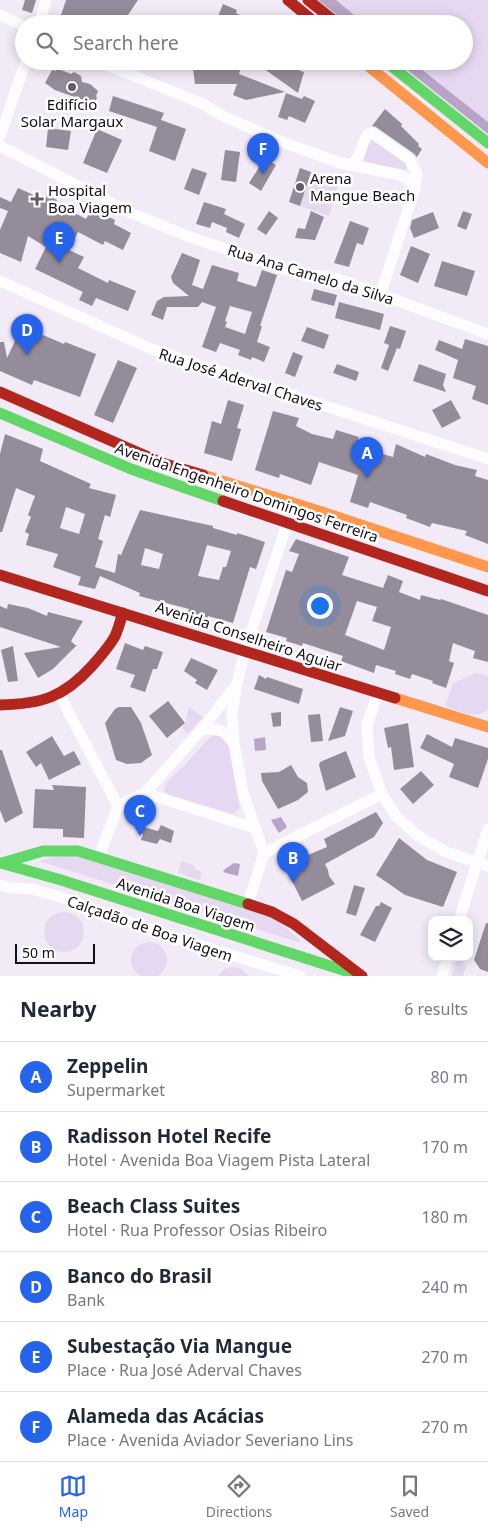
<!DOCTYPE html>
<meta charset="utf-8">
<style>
body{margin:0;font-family:"Noto Sans",sans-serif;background:#f2f2f3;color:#1f2937}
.controls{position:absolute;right:15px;bottom:15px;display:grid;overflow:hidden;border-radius:10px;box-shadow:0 2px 12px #0003}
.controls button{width:45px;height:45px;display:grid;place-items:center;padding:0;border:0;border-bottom:1px solid #e0e1e3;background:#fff;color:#1f2937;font:25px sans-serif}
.scale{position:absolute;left:15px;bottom:12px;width:80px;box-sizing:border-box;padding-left:5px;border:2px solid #140f17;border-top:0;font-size:14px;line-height:18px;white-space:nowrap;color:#140f17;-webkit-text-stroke:4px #fff;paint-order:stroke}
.you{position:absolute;left:319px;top:605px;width:18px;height:18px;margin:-12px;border:4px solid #fff;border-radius:50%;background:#1a73e8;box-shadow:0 0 0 8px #1a73e833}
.badge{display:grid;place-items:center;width:32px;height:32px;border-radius:50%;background:#2563eb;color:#fff;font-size:16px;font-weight:700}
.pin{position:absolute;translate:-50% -41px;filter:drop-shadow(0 1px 2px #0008)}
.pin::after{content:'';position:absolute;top:26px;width:18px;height:15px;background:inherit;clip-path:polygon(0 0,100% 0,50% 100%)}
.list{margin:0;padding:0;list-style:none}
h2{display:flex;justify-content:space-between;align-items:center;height:65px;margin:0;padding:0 20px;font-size:21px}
h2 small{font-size:16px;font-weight:400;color:#747a83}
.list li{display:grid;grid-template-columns:32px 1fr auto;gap:15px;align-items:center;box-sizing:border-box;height:70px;padding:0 20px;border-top:1px solid #e0e1e3}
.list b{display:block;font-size:19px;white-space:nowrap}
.list p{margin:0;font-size:16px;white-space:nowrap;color:#747a83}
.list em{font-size:16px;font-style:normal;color:#747a83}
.icon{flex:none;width:28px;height:28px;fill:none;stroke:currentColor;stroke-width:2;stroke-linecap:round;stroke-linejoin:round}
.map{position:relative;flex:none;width:488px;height:976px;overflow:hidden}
.search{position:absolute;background:#fff;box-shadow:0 2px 12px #0003;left:15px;right:15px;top:15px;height:55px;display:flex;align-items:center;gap:12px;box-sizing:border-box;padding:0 18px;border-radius:28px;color:#747a83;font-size:19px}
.sheet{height:485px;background:#fff}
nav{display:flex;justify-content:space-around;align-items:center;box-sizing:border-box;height:70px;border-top:1px solid #e0e1e3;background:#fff;font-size:14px;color:#747a83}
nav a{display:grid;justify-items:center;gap:2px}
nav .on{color:#2563eb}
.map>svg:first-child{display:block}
.green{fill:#e7d8f1}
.water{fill:#b9a3c7}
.building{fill:#948c9a;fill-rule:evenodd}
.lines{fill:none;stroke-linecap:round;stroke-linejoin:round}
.street{stroke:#fdfcfe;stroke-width:11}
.fast{stroke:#63d668;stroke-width:11}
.slow{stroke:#ff974d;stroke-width:11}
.jam{stroke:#b3261e;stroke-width:11}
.poi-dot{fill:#625c65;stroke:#fff;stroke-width:2}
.labels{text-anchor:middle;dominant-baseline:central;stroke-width:5;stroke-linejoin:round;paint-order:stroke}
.poi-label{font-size:15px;fill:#140f17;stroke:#fff;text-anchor:start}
.street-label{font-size:15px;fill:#140f17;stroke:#fff}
</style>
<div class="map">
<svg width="488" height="976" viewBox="0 0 488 976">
<rect width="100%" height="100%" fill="#f2eaf7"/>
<path class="green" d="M336 0H488V122L411 61H464V24H365Z
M373 139 402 156 408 166C407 170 403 171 399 172L365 161 363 159 368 143Z
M311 172 339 181 329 216 300 206Z
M476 673 488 676V709C477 721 459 710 445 706L453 683Z
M189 707 203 717 188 734 182 728 186 722Z
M215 735H219L229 745 239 805V809L233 814 169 795 164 790 167 782 183 767 209 738Z
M68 854 271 914 301 941 298 942 39 861Z
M181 861 194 865 195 869 202 872 200 880 178 873Z
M44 932a20 20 0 1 1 40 0a20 20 0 1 1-40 0Z
M131 960a18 18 0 1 1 36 0a18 18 0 1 1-36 0Z
M458 957H469L468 960 464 962 463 964 466 967 463 976H452Z
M230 967 240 968 249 976H218L224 969Z"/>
<path class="water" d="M318 0H336L365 24H348Z
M396 61H411L488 122V134Z
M265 737 266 750 255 751 254 739Z
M281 817 287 827 279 833 271 820Z
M234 863 240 864 238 876 223 872 225 869Z"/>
<path class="building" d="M25 0H36L32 13 22 10Z
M66 0H138L128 15 148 24H73L60 18Z
M223 4 237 10 236 13 260 24H215Z
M192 61H243L239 74 285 92 246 100 233 95 237 84H195Z
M253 61H294L290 67 304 72 298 93Z
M56 68 71 74 74 72 81 76 82 82 90 84 98 91 96 96 97 98 94 104 55 90 45 83 52 70 56 71Z
M286 93 302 99 304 96 315 101 305 123 289 116 287 120 278 117Z
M113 96 164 113 161 120 186 129 175 161 149 151 157 127 109 111Z
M385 109 402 124 401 126 419 144 418 146 422 149 417 157 413 153 376 127 372 126Z
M48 128 71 131 68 150 46 147Z
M97 129 122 140 107 173 83 163Z
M225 150 240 152 236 182 221 180Z
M265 158 276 165 261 191 249 183Z
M192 168 207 173 199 195 184 189Z
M300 168 311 172 300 206 289 202Z
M18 188 45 200 47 195 57 200 56 203 86 219 92 208 115 220 114 224 131 233 123 250 105 241 103 245 78 232 69 250 84 257 78 268 108 283 109 280 136 291 128 311 96 298 92 306 79 300 83 292 35 269 46 247 28 236 21 262 0 253V230L8 211 0 208V197L11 202Z
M204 202 226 209 224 214 245 224 239 238 226 232 227 228 212 222 210 228 196 224Z
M269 211 278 218 266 235 257 229Z
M311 211 324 217 315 240 295 238 298 228 305 229Z
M463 211 472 214 466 230 457 226Z
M433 212 439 228 414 238 410 228 412 220Z
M350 221 369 228 363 245 357 243 349 267 334 263Z
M411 246 430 254 418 283 400 275Z
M182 253 200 260 192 285 203 289 212 265 239 273 237 281 256 287 262 270 277 275 260 326H262L257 342 270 347 264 362 252 357 251 360 238 355 240 350 220 343 216 352 202 347 216 307 202 302 198 307H167L163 320 151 315 157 301 164 297 189 296 173 283 171 277ZM230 306 252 312 245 334 225 327 227 322 225 321Z
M442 261 475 271 467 296 434 286Z
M314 289 337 295 334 306 311 300Z
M339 302 384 314 380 330 335 318Z
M22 326 64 344 65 342 96 354 80 397 34 380 32 385 0 371V342H4L7 358Z
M390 326 406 331 400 349 397 348 388 371 381 368 389 345 384 343Z
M307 327 329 335 324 349 301 341Z
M465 339 488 346V405L472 399 476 386 453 378 458 360 435 350 439 340 462 349Z
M293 352 303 356 295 377 285 373Z
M118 360 137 368 113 423 94 415Z
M337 364 359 372 356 381 333 373Z
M419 364 446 374 443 385 446 392 413 381Z
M228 400 244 405 237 428 241 429 232 461 204 453 212 421 221 424Z
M451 400 461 418 442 428 432 410Z
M273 411 299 418 296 426 312 434 333 439 336 430 359 437 356 446 393 457 396 444 425 457 426 454 455 465 477 470 475 476 488 480V544L465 535 467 531 432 523 430 527 406 518 407 515 370 502 368 508 350 502 358 475 319 462 311 485 280 474 279 478 255 470Z
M5 434 43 449 40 461 91 484 89 488 116 495 110 517 105 515 98 539 103 541 95 567 115 573 118 554 121 555 140 510 213 526V528L237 535V533L265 542 256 569 250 567 233 623 208 616 205 626 185 621 189 609 139 596 140 593 100 576 95 589 78 585 81 577 53 567 58 554 26 545 29 534 25 532 31 517 28 515 35 496 16 488 2 532H0V454ZM66 507 85 514 79 534 60 528ZM207 545 231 551 226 567H223L219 580 198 576ZM145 548 163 554 159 569 141 565Z
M296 539 349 557 342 575 383 588 388 575 403 581 399 592 420 600 421 595 440 600 441 599 488 615V662L473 658 475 651 453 643 449 661 454 663 446 688 432 683 433 681 412 674 410 679 395 674 396 671 376 665 374 673 341 661 343 656 303 643 302 646 286 641 287 638 266 632 286 570 292 572 299 554 289 551ZM357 601 377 607 372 621 391 627 384 650 345 635Z
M8 604 28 608 47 616 48 612 83 621 71 641 75 645H77L53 669 38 678 24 653 61 647 0 627V606L7 609Z
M125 643 143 650 145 646 163 652 157 669H153L145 692 130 687 135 675 116 669Z
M13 646 18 681 8 682 1 650Z
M191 658 218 670 207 690 195 683 197 680 184 671Z
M259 675 266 679 267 677 303 689 299 704 254 689Z
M168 701 185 723 167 738 149 716Z
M119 707H131L141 723 152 755 141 763 127 764 116 760 105 723 115 709Z
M340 707 353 711 345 736 328 741Z
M281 712V726L273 727 271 713Z
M320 714 323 741 311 742 308 715Z
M408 723 414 767 394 770 391 747 388 748 384 728Z
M427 734 452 747 455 738 488 748V759L478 788 449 777 454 764 420 748Z
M52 736 64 756 74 751 81 764 49 780 41 763 36 767 26 752Z
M0 750H2L23 813 5 823 0 810Z
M346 751 356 777 326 791 319 765 320 762Z
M291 765 298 777 307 783 308 792 298 800 278 809 262 781 261 773 279 772Z
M421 771 434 785 413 804 400 789Z
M52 785 86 787 84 838 63 837V829L33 828 35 789 54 790Z
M376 812 383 823 374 837 325 864 328 870 329 876 335 884 302 901 285 867 293 865 308 855 327 847 324 839Z
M161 825 174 831 171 843 160 839 157 844 141 840 143 834 138 832 140 826 158 831Z
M399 838 427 860 457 872 443 907 405 895 376 875Z
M354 885 365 888 356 916 346 913Z
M381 902 392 908 375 942 360 935 376 906H379Z
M486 923H488V972L480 969 474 960Z"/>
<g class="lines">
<path class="street" d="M0 15 24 26
M39 24 46 0
M97 61 203 104 223 116 280 141 340 163 401 175 408 179 415 188 381 293
M0 136 26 61
M0 146 131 213 187 236 297 273 336 278 488 334
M351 164C362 159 361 142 368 134L372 133 409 159 417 173 415 188
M0 281 154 350 488 459
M378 693 367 725 369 757 382 794 396 816 417 835 444 851 488 866
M59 694 118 806
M202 729C221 730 223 728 234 744
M145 793 254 828
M264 853 382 794
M99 857 118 806 145 793 202 729 236 685
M0 885 12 888 32 889 57 896 163 934 300 976
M248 904 264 853 243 793 234 744 232 713 237 684 245 650 287 524
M459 920 488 829
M442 976 448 957"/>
<path class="fast" d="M385 61 488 143
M0 413 131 469 223 501
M1 863 61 880 349 972
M2 863 43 851H78L248 904"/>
<path class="slow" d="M362 61 488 163
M203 475 319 511 488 567
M395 698 488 727"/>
<path class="jam" d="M288 0 317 24
M308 0 338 24
M0 392 162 463 203 475
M223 501 488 591
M0 575 395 698
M0 705C42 704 64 697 92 666 100 657 108 648 114 638 118 631 120 621 123 613
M248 904 272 912 294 924 362 976"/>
</g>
<g class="poi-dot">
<circle cx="72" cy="87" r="5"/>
<circle cx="300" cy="187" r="5"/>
<path d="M34.5 191.5h5v5h5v5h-5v5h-5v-5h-5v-5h5z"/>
</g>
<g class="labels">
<g class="poi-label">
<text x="72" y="104" text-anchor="middle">Edifício<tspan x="72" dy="17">Solar Margaux</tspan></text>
<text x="310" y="178">Arena<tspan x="310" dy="17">Mangue Beach</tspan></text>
<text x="48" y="190">Hospital<tspan x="48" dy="17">Boa Viagem</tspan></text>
</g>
<g class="street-label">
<text transform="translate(311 274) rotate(17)">Rua Ana Camelo da Silva</text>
<text transform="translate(241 379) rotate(18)">Rua José Aderval Chaves</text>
<text transform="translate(247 492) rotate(19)">Avenida Engenheiro Domingos Ferreira</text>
<text transform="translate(249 636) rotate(18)">Avenida Conselheiro Aguiar</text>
<text transform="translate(186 904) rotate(18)">Avenida Boa Viagem</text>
<text transform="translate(150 928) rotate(19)">Calçadão de Boa Viagem</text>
</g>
</g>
</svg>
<div class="controls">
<button><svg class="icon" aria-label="layers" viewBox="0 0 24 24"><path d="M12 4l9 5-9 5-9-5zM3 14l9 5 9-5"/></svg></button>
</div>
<div class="scale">50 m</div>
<div class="you"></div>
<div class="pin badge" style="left:367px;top:478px">A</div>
<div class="pin badge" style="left:293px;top:883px">B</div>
<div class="pin badge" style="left:140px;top:836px">C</div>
<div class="pin badge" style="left:27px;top:355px">D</div>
<div class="pin badge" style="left:59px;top:263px">E</div>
<div class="pin badge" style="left:263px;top:174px">F</div>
<div class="search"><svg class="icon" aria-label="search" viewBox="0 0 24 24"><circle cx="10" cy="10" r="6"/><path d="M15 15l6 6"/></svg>Search here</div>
</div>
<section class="sheet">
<h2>Nearby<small>6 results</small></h2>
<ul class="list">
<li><span class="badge">A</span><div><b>Zeppelin</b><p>Supermarket</p></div><em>80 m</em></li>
<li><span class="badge">B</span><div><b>Radisson Hotel Recife</b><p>Hotel · Avenida Boa Viagem Pista Lateral</p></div><em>170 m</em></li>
<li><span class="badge">C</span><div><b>Beach Class Suites</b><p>Hotel · Rua Professor Osias Ribeiro</p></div><em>180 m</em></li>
<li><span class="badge">D</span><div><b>Banco do Brasil</b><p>Bank</p></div><em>240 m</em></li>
<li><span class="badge">E</span><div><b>Subestação Via Mangue</b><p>Place · Rua José Aderval Chaves</p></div><em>270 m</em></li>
<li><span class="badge">F</span><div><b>Alameda das Acácias</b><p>Place · Avenida Aviador Severiano Lins</p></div><em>270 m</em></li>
</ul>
</section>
<nav>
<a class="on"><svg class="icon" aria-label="map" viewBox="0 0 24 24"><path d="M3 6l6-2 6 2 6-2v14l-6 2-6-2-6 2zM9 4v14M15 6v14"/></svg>Map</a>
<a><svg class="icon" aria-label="directions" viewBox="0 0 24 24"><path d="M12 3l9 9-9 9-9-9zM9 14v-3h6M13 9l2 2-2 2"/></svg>Directions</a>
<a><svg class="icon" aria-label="saved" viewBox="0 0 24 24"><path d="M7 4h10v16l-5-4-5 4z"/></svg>Saved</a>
</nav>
